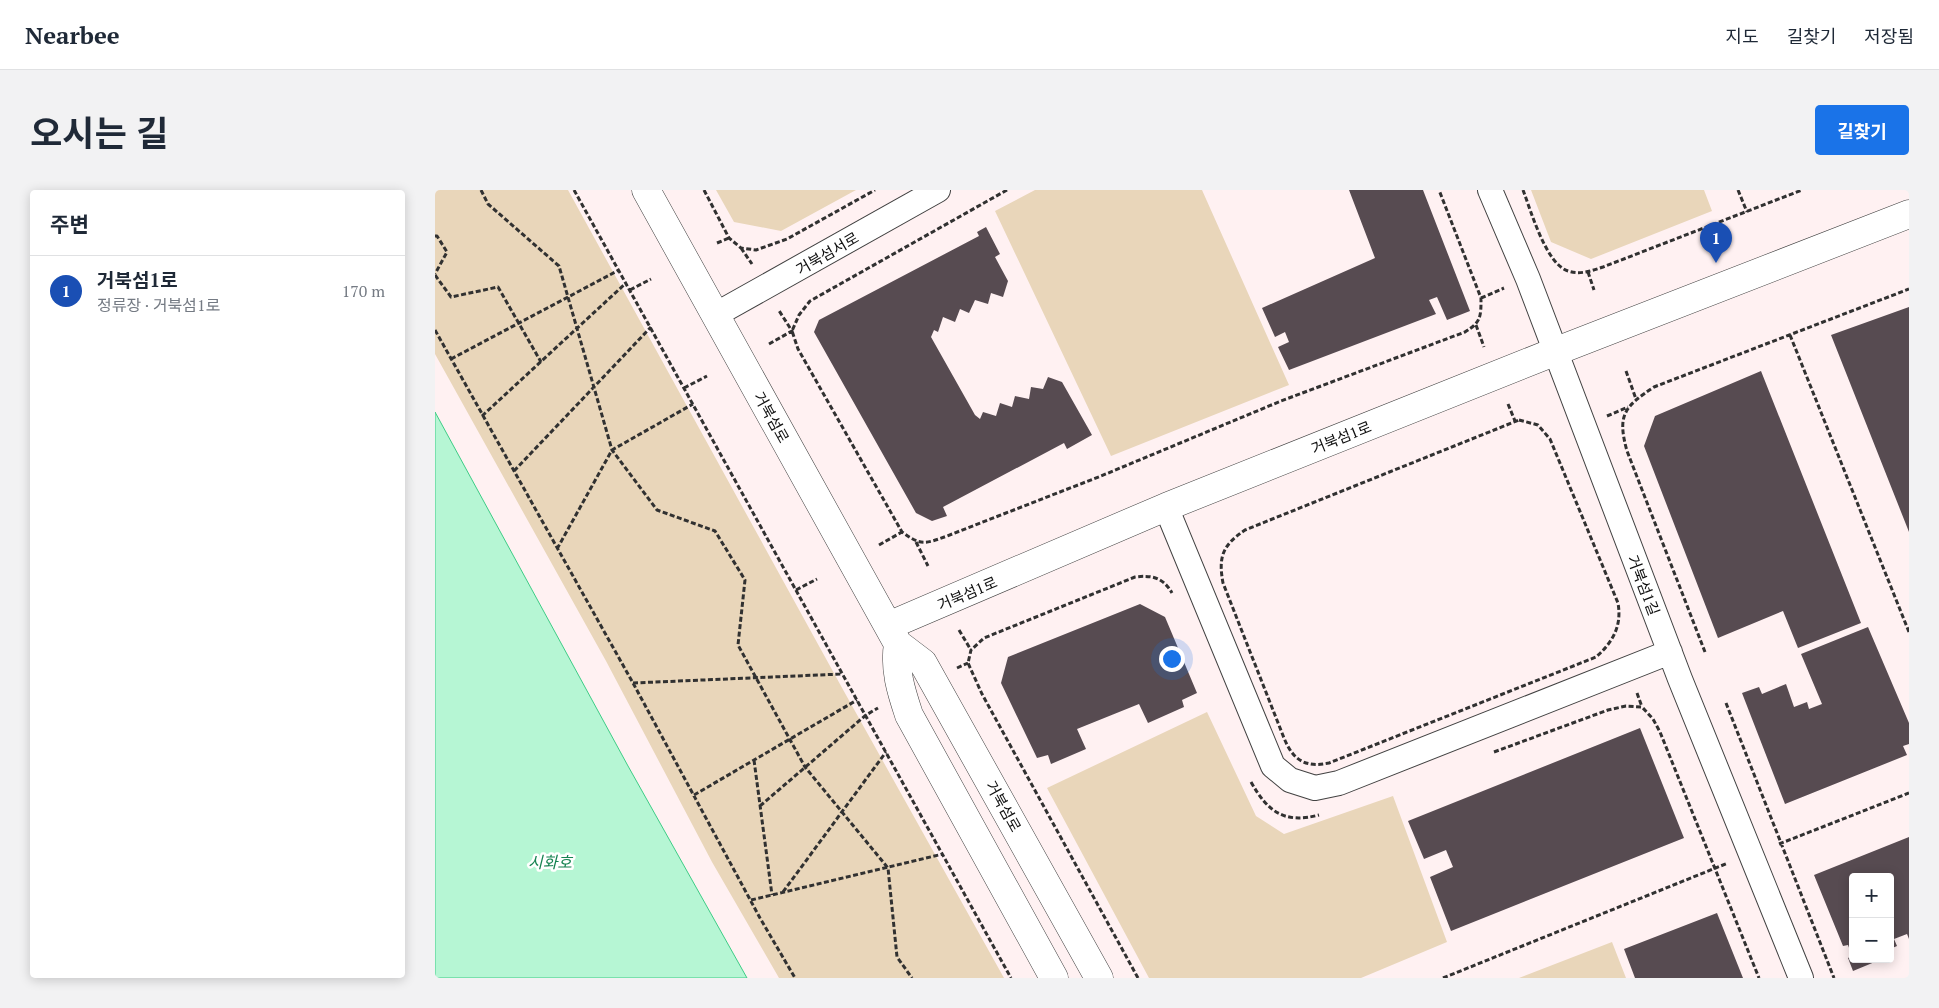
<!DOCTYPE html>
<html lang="ko">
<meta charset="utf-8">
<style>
body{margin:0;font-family:"PT Serif","Noto Sans KR",serif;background:#f2f2f3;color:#1f2937}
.controls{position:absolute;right:15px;bottom:15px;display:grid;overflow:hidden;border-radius:5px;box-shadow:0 2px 12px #0003}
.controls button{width:45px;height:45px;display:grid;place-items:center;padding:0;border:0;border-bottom:1px solid #e0e1e3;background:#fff;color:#1f2937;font:25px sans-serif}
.you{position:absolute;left:736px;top:468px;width:18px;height:18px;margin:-12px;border:4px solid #fff;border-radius:50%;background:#1a73e8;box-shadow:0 0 0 8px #1a73e833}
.badge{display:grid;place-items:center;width:32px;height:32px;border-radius:50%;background:#1a73e8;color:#fff;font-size:16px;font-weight:700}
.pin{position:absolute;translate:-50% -41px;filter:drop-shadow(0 1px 2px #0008)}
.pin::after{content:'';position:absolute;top:26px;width:18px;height:15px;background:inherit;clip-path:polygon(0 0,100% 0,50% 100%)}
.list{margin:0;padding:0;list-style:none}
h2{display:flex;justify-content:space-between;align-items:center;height:65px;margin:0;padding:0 20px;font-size:21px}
h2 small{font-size:16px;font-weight:400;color:#747a83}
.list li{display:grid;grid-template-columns:32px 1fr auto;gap:15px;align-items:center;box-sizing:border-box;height:70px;padding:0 20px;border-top:1px solid #e0e1e3}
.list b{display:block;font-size:19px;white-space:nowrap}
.list p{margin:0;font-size:16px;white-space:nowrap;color:#747a83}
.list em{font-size:16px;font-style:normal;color:#747a83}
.map{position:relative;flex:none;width:1474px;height:788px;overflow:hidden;border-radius:5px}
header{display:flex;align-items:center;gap:30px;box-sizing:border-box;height:70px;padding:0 25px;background:#fff;border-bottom:1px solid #e0e1e3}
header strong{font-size:24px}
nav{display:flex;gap:28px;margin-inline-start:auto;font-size:18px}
.intro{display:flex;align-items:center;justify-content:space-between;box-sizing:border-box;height:120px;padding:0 30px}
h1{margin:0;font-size:35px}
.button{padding:12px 22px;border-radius:5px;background:#1a73e8;color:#fff;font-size:18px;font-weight:700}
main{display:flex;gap:30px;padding:0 30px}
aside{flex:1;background:#fff;border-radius:5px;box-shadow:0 2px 12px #0003}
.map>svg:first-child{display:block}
.green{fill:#e9d6ba}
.water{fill:#b6f6d4;stroke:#3dcc85}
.building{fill:#574b51}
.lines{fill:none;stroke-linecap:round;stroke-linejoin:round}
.minor-casing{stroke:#424242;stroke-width:26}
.tertiary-casing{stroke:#424242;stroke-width:29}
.path{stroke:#313131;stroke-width:3;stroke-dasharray:5 2.5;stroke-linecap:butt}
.minor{stroke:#fff;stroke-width:24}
.tertiary{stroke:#fff;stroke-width:28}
.labels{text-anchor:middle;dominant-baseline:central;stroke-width:5;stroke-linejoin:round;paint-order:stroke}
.street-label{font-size:15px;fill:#0f0f0f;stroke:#fff}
.water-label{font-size:16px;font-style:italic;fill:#178352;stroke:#fff}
</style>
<header>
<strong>Nearbee</strong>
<nav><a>지도</a><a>길찾기</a><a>저장됨</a></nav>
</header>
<div class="intro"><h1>오시는 길</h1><a class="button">길찾기</a></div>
<main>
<aside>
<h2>주변<small></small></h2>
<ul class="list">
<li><span class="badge" style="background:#1a4fb4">1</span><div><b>거북섬1로</b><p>정류장 · 거북섬1로</p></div><em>170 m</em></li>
</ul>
</aside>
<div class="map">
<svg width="1474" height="788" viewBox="0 0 1474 788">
<rect width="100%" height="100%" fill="#fff1f2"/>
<path class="green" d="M0 0H133L406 496 569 788H344L277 672 171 471 0 164Z
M281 0H421L346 41 299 32Z
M600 0H767L854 195 676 266 560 21Z
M1096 0H1269L1277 21 1156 69 1116 52Z
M772 522 821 626 849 644 958 606 1012 752 926 788H714L612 598Z
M1177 752 1191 788H1084Z"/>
<path class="water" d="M0 222 193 576 312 788H0Z"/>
<path class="building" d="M914 0H988L1035 121 1012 130 1002 107 994 110 1001 124 854 180 843 157 854 152 850 142 840 147 827 118 940 68Z
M551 37 565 64 560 67 573 91 568 107 556 103 553 114 540 110 534 123 525 119 520 132 508 127 503 142 499 140 496 147 540 225 545 229 548 222 561 226 565 213 577 217 580 206 594 209 596 197 608 199 613 187 627 192 657 245 632 259 629 253 508 317 512 326 497 331 481 323 379 142 384 130 544 46 542 42Z
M1474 117V342L1396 145Z
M1326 181 1426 433 1363 458 1348 421 1283 448 1209 256 1220 226Z
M705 414 730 427 762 503 747 510 749 517 713 533 704 514 642 539 651 559 616 574 613 565 602 568 566 493 573 467Z
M1433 437 1474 533V554L1468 556 1472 565 1350 614 1307 503 1324 497 1327 504 1351 494 1359 517 1372 512 1374 519 1387 514 1366 464Z
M1205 538 1249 648 1016 741 995 687 1018 677 1011 660 989 669 973 631Z
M1474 647V749L1472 744 1459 749 1462 756 1455 759V687H1418V769H1447L1418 781 1413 768 1417 766 1413 755 1408 756 1379 685Z
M1282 723 1308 788H1200L1189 759Z"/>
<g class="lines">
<g class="minor-casing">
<path id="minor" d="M1055 0 1093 89 1245 489 1366 788
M280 125 503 0
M731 317 838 576 855 590 880 598 904 593 1235 462"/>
</g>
<g class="tertiary-casing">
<path id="tertiary" d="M211 0 463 454 488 473 664 788
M453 436 731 317 1119 162 1474 24
M463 454C459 479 466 501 474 525L619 788"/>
</g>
<path class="path" d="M46 0 53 14 124 76 177 260 222 320 280 341 310 390 303 455 370 577 453 678 462 767 477 788
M139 0 576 788
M269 0 294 48 306 58 321 60 352 49 440 0
M572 0 375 111 364 125 357 141 363 159 467 342C486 356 490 354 512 346L666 286 846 211 1030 142C1046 132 1046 127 1046 108L1004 0
M1088 0C1096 21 1111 74 1133 81 1145 85 1156 81 1168 77L1367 0
M1303 0 1312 22
M0 46H2L12 62 0 84
M282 53 294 48
M306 58 317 74
M1153 82 1159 100
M0 85 16 107 63 97 106 172
M195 100 216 89
M1046 108 1069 98
M1041 135 1049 157
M0 140 198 493 325 728 360 788
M1355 145 1474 442
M334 154 357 141 343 119
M16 169 184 80
M1191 181 1201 209
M249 198 272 186
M1073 214 1080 231
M47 226 191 93
M1172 226 1193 217
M1084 230 1103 235 1115 249 1183 413C1187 436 1178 452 1161 467L894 573C870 578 858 570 849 548L788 393C783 366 788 355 810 340Z
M79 281 216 137
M481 352 493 376
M444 355 467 342
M122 359 177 260 258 214
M361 400 382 389
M524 440 536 460
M1270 462 1192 261C1182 225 1189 217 1219 197L1474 99
M522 478 533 473
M198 493 407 484
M1202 503 1207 517
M1291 513 1399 788
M1059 562 1173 520 1191 516 1207 517 1218 529 1225 542 1324 788
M319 570 337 705
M816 592C833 622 849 634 884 625
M259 605 422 510
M325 616 431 525 443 518
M1344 654 1474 603
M348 702 451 562
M316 710 508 664
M703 788 547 504 533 473 536 460 549 448 700 387C716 385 728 387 737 403
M1008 788 1293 673"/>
<use href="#minor" class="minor"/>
<use href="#tertiary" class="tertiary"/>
</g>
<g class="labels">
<g class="street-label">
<text transform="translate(392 63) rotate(-30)">거북섬서로</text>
<text transform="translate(337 227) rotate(61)">거북섬로</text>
<text transform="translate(906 247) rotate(-22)">거북섬1로</text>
<text transform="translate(1209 395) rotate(69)">거북섬1길</text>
<text transform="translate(532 403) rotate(-23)">거북섬1로</text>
<text transform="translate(569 616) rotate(61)">거북섬로</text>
</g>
<g class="water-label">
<text x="115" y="672">시화호</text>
</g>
</g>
</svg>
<div class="controls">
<button>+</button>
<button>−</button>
</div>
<div class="you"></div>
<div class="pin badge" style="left:1281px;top:73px;background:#1a4fb4">1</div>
</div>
</main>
